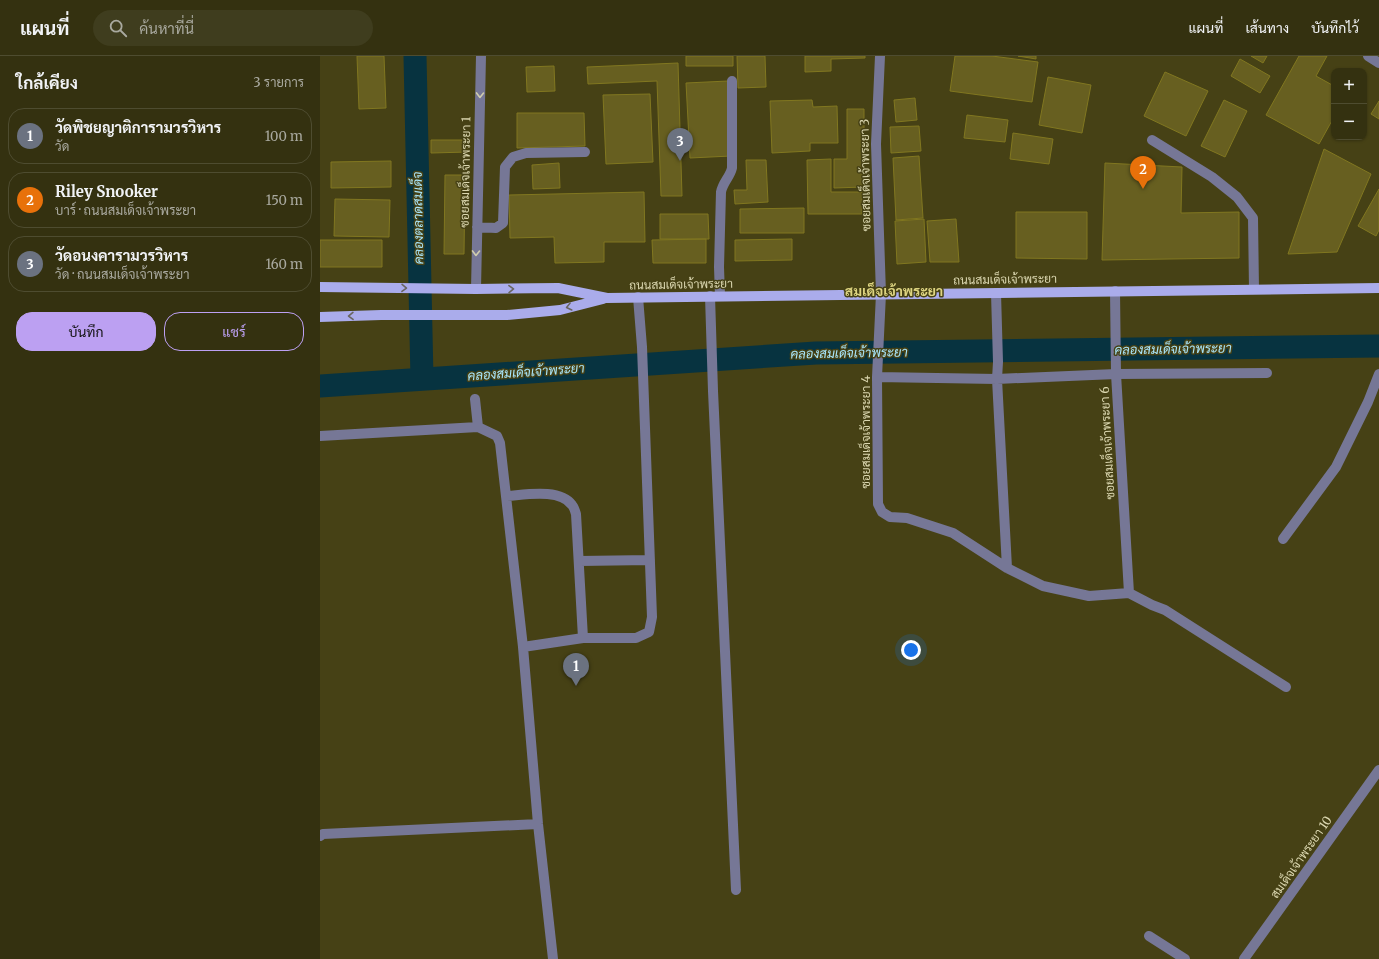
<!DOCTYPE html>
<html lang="th">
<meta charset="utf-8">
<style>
body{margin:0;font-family:Merriweather,Sarabun,serif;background:#3f3d1e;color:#f1f3f6}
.controls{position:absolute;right:12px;top:12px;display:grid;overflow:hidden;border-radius:8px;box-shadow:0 1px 3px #0004}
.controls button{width:36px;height:36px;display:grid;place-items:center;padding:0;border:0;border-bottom:1px solid #4e4c30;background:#343110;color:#f1f3f6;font:20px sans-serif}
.you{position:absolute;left:591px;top:594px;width:14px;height:14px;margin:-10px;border:3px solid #fff;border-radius:50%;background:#1a73e8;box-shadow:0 0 0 6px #1a73e833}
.badge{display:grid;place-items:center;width:26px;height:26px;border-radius:50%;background:#bca0f2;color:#fff;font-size:13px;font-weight:700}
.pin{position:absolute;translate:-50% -33px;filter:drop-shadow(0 1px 2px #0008)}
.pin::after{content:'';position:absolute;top:21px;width:14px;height:12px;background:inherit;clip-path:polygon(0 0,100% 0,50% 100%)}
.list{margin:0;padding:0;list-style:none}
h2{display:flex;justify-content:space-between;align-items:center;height:52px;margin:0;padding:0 16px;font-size:17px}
h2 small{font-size:13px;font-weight:400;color:#a9a99f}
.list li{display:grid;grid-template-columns:26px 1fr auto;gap:12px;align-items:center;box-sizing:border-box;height:56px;margin:0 8px 8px;padding:0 8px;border:1px solid #4e4c30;border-radius:16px}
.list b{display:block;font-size:15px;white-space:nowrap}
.list p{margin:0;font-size:13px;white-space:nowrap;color:#a9a99f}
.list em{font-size:13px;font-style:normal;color:#a9a99f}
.actions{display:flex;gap:8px;padding:12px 16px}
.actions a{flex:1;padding:9px 0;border:1px solid #bca0f2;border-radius:16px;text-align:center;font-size:14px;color:#bca0f2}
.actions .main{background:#bca0f2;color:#111}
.icon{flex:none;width:22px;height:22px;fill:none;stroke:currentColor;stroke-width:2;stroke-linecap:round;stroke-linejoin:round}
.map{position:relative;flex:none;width:1059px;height:903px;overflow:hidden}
header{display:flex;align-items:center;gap:24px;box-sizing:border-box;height:56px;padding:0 20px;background:#343110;border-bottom:1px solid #4e4c30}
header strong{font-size:19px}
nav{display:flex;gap:22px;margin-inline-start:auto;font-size:14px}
.search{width:280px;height:36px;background:#3f3d1e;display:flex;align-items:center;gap:10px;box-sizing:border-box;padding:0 14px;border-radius:22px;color:#a9a99f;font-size:15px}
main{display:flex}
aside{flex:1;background:#343110}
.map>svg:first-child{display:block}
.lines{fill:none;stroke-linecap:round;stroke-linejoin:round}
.canal{stroke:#073340;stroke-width:23}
.building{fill:#675f20;stroke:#817720}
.minor{stroke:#767796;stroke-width:10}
.major{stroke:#aaaceb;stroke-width:10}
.oneway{stroke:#d1cdad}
.oneway2{stroke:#696660}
.labels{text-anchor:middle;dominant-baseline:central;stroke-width:3;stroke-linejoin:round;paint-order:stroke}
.street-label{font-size:12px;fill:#dbd7b0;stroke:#464115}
.water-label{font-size:13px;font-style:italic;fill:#a8e5fb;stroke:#464115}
.quarter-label{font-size:14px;font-weight:bold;fill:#ddd481;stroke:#464115}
</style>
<header>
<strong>แผนที่</strong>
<div class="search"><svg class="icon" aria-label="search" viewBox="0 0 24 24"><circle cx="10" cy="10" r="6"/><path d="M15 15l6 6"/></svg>ค้นหาที่นี่</div>
<nav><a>แผนที่</a><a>เส้นทาง</a><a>บันทึกไว้</a></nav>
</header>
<main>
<aside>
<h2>ใกล้เคียง<small>3 รายการ</small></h2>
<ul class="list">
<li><span class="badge" style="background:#6b7280">1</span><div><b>วัดพิชยญาติการามวรวิหาร</b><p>วัด</p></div><em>100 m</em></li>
<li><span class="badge" style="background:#e8710a">2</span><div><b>Riley Snooker</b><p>บาร์ · ถนนสมเด็จเจ้าพระยา</p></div><em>150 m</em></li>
<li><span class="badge" style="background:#6b7280">3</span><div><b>วัดอนงคารามวรวิหาร</b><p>วัด · ถนนสมเด็จเจ้าพระยา</p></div><em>160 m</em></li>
</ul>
<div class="actions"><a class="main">บันทึก</a><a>แชร์</a></div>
</aside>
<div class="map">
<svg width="1059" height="903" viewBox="0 0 1059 903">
<rect width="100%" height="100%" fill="#464115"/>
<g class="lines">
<path class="canal" d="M95 0 102 323
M0 330 496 297 1059 290"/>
</g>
<path class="building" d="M37 0H64L66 52 39 53Z
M366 0H413V10H366Z
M417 0H445L446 31 418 32Z
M485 0H545V2L511 3V15L485 16Z
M635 0H672L718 6 712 46 630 35Z
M698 0H716V3Z
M931 0H947L943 7Z
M979 0H1007L996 20 1014 30V61L999 88 946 59Z
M920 3 950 20 940 37 911 20Z
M358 7 362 140H341L337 25 268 28 267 11Z
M234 10 235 35 207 36 206 11Z
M845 16 888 35 866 80 824 60Z
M728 21 771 29 762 77 719 69Z
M408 25 411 100 370 102 366 27Z
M330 38 333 106 286 108 283 39Z
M595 42 597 64 576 66 574 44Z
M492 44 493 51 517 50 518 87H490V95L452 97 450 45Z
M904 44 927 55 905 101 881 90Z
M1059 45V63L1051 58Z
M527 53H544V131L514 132V103H527Z
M197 57H264L265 90 197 92Z
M647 59 688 64 685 86 644 82Z
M599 70 601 95 571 97 570 71Z
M693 77 733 83 729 108 690 103Z
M111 84H148V96L111 97Z
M1004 93 1051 118 1017 196 968 198Z
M599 100 603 162 576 164 573 102Z
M511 103V136H542V158H488L487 104Z
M426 104H446L448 146 415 148 414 134H427Z
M71 105V131L11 132V106Z
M239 107 240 132 213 133 212 109Z
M785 107 862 111 861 157 919 156V202L782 204Z
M125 119H145L144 198H124Z
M1059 133V174L1056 180 1038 170Z
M324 136 325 186H284V206L235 207 234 181 190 182 189 139Z
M15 143 70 144 69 181 14 180Z
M484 152V177H420V153Z
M696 156H767V203L696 202Z
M340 158H388L389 183H340Z
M604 163 606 206 577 208 575 165Z
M636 163 639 206H610L607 165Z
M386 183V207H333L332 184Z
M472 183V204L415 205V184Z
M0 184H62V211H0Z"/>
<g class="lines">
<path class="minor" d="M560 0 556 88 561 238 557 321 558 448 562 456 570 461 587 462 633 477 687 512 723 530 769 540 809 537 832 549 845 554 966 631
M1048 0 1059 7
M832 84 892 121 917 141 933 162 934 233
M157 171 176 172 183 167 185 111 193 101 206 97 265 96
M156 233 161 0
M795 235 796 318 809 537
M676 237 678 306 677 323 687 512
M390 240 393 335 416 834
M400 240 399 211 401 136C403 126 410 121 412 112V25
M557 321 677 323 796 318 947 317
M155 343 158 371
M0 380 158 371 177 380 180 387 203 591 218 768 233 903
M186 440C204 439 240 432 252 449 254 451 255 455 256 458L263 582
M963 483 1016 411 1048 346 1059 318
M259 505 330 504
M203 591 263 582H316L329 576 332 561 322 291 318 241
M0 780 3 778 218 768
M829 880 865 903
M924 903 1059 714"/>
<path class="major" d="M0 231 156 233 238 232 287 242 1059 232
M0 261 61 259H187L240 254 283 243"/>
</g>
<defs><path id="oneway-chevron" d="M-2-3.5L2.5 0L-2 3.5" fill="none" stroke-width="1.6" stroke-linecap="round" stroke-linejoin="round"/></defs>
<g class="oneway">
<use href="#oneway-chevron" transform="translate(160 39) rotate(91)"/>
<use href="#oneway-chevron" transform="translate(156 197) rotate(91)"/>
</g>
<g class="oneway2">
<use href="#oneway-chevron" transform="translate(84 232) rotate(1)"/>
<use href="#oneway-chevron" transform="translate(191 233) rotate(-1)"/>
<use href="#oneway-chevron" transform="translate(249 251) rotate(166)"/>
<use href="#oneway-chevron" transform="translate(31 260) rotate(179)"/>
</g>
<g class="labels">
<g class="street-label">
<text transform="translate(145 116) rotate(-89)">ซอยสมเด็จเจ้าพระยา 1</text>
<text transform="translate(545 119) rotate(-91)">ซอยสมเด็จเจ้าพระยา 3</text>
<text transform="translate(685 223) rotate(-1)">ถนนสมเด็จเจ้าพระยา</text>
<text transform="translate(361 228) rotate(-1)">ถนนสมเด็จเจ้าพระยา</text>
<text transform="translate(545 376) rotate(-90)">ซอยสมเด็จเจ้าพระยา 4</text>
<text transform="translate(787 387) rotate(-93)">ซอยสมเด็จเจ้าพระยา 6</text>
<text transform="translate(981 801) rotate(-55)">สมเด็จเจ้าพระยา 10</text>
</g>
<g class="water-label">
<text transform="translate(98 162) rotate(-91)">คลองตลาดสมเด็จ</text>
<text transform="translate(853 293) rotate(-1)">คลองสมเด็จเจ้าพระยา</text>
<text transform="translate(529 297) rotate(-1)">คลองสมเด็จเจ้าพระยา</text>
<text transform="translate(206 316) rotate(-4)">คลองสมเด็จเจ้าพระยา</text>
</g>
<g class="quarter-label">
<text x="574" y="235">สมเด็จเจ้าพระยา</text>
</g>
</g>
</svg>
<div class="controls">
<button>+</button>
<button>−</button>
</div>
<div class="you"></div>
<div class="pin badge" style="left:256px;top:630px;background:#6b7280">1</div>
<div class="pin badge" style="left:823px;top:133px;background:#e8710a">2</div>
<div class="pin badge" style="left:360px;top:105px;background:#6b7280">3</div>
</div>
</main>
